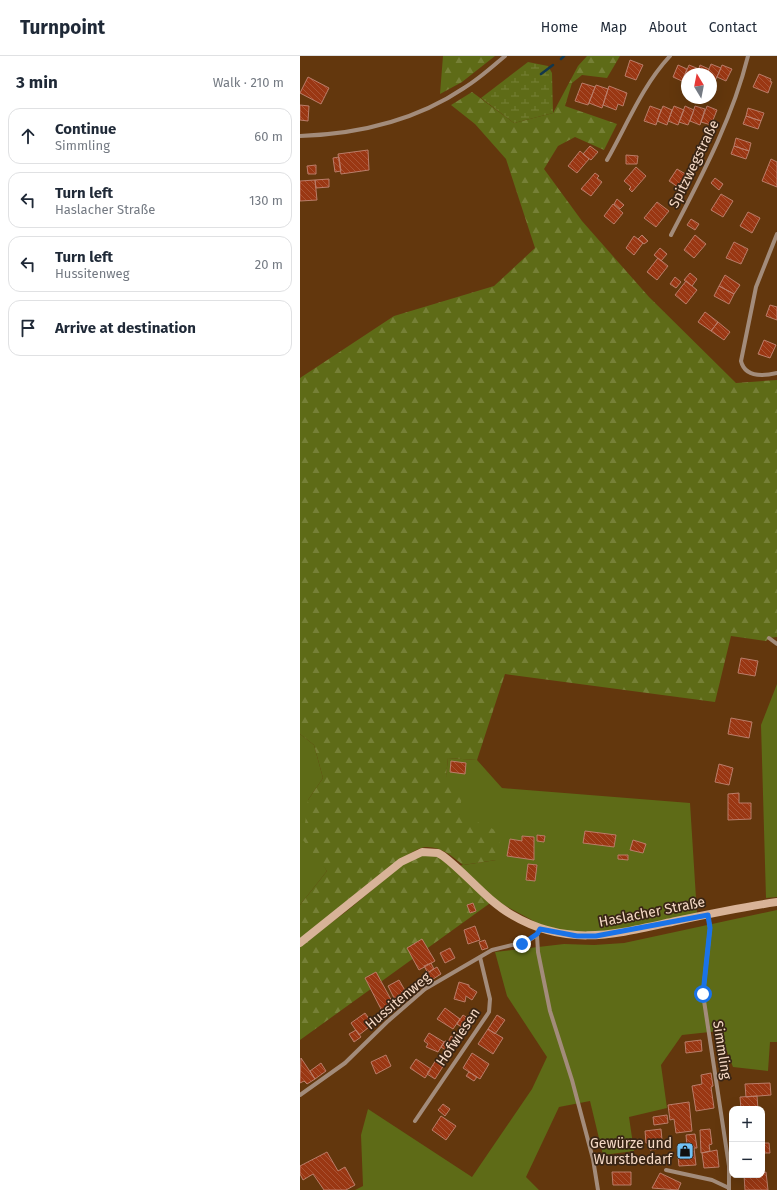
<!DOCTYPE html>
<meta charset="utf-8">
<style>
body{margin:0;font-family:"Fira Sans",sans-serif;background:#f6f6f7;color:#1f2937}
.controls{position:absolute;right:12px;bottom:12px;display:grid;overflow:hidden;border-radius:8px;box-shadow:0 4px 16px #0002}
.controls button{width:36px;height:36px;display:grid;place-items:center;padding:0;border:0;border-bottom:1px solid #e0e1e3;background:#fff;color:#1f2937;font:20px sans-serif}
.compass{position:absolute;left:381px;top:12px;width:36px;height:36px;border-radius:50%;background:#fff;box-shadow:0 4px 16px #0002;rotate:350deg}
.stop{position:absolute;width:12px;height:12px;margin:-9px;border:3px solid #1a73e8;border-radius:50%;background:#fff}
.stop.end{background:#1a73e8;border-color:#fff;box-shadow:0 1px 4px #0008}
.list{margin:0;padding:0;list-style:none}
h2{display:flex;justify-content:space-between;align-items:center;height:52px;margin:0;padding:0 16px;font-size:17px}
h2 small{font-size:13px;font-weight:400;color:#747a83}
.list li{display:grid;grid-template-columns:26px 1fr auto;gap:12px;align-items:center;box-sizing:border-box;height:56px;margin:0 8px 8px;padding:0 8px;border:1px solid #e0e1e3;border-radius:12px}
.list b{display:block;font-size:15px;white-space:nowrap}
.list p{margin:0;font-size:13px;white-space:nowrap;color:#747a83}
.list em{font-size:13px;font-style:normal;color:#747a83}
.icon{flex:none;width:22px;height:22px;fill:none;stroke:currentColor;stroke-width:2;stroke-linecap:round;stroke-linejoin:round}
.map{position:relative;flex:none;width:477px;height:1134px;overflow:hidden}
header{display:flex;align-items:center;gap:24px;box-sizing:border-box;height:56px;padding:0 20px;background:#fff;border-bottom:1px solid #e0e1e3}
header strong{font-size:19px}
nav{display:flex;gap:22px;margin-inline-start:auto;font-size:14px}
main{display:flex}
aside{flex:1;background:#fff}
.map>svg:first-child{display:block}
.green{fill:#5e6b17}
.forest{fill:url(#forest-firs)}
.wetland{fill:url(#wetland-marsh)}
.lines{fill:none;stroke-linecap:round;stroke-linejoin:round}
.stream{stroke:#13374c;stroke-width:2.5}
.building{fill:url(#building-back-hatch);stroke:#ba7d69}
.street{stroke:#a38c7b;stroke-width:4}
.secondary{stroke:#d8b398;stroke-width:8}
.route{stroke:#1a73e8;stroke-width:5}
.labels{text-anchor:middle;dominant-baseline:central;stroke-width:3.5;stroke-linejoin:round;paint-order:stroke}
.street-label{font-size:14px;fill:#f5d9c5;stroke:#392515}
.poi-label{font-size:14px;fill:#f5d9c5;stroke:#392515;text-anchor:end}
</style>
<header>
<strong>Turnpoint</strong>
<nav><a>Home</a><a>Map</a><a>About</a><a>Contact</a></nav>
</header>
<main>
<aside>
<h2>3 min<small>Walk · 210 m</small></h2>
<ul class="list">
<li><svg class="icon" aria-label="ahead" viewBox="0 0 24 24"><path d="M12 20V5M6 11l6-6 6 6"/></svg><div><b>Continue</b><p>Simmling</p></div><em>60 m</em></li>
<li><svg class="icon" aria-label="left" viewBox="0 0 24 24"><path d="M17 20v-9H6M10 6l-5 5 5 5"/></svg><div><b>Turn left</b><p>Haslacher Straße</p></div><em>130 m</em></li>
<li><svg class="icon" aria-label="left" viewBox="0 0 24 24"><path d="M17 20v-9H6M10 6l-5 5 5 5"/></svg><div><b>Turn left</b><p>Hussitenweg</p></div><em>20 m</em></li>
<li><svg class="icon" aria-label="arrive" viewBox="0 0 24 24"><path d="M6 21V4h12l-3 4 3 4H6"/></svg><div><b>Arrive at destination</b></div></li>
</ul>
</aside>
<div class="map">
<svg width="477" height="1134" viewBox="0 0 477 1134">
<defs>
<pattern id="forest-firs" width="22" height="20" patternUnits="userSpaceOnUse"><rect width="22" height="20" fill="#5e6b17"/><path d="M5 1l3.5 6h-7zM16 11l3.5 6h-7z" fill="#768037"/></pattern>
<pattern id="wetland-marsh" width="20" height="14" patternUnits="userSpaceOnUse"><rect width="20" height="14" fill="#5e6b17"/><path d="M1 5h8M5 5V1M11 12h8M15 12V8" fill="none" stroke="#768037"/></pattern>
<pattern id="building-back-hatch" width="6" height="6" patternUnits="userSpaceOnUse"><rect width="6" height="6" fill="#9a3713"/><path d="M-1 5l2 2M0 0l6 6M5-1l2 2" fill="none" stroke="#a95334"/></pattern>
</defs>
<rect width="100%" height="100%" fill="#63370d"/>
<path class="green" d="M477 628V841L466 842 461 669Z
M0 678 14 689 23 722 8 744 20 804 27 815 0 849Z
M148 702 177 704 202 732 390 747 397 858 309 875 273 877 243 870 200 847 157 810 196 804 159 758 146 720Z
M477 854V986H470L468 1015 433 1011 419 975 382 979 361 1009 367 1052 329 1061 334 1095 303 1099 290 1045 259 1051 226 1121 239 1134H55L63 1130 61 1079 68 1053 172 1121 232 1033 247 1001 207 940 195 896 264 888 294 889 324 887Z"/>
<path class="forest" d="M143 0H195L162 26 140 38Z
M287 0H320L307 22 282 19 272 27 265 50 317 68 304 94 275 81 258 90 244 113 282 165 349 241 436 327 477 324V581L469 582 466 585 431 580 415 646 205 618 177 704 148 702 146 720 163 735 159 758 202 777 196 804 163 809C152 800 141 790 125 791 104 793 22 867 0 885V849L27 815 3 784 8 744 23 722 14 689 0 678V322L94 260 194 230 235 192 206 103 175 68 151 49 172 36 214 67 253 57 278 10Z
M122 799H137L193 845 0 984V890L47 855 107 805Z"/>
<path class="wetland" d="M228 6 248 10 252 17 253 57 214 67 181 42Z"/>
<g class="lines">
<path class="stream" d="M261 3 264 0
M241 18 253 9"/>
</g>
<path class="building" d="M330 4 343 9 336 24 325 20Z
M411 8 421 12 415 25 411 23V18H407Z
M378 9 387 13 382 25 373 21Z
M389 9 399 13 397 18H387V23L384 21Z
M400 9 409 13 407 18H397Z
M422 9 432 13 426 25 417 21Z
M459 18 471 23 470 25 472 26 468 37 453 31Z
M8 21 29 32 21 48 0 37Z
M282 27 295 31 288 49 275 45Z
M296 29 308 33 302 52 289 47Z
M309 30 327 37 323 50 318 48 316 54 303 49Z
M0 49 9 50 8 65 0 64Z
M350 50 361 54 356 69 344 65Z
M363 50 372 54 367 69 357 65Z
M374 50 384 54 378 69 368 65Z
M385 50 394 54 388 69 379 66Z
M395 50 405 53 400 69 390 65Z
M407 50 417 54 411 69 401 66Z
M448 52 464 57 461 65 446 60Z
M446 60 461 65 458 73 443 68Z
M436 82 451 87 449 95 434 90Z
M290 90 298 96 291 104 283 98Z
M434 90 449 95 446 103 431 98Z
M68 94 69 114 41 118 38 98Z
M280 95 289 103 277 117 268 110Z
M326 99 338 100 337 108H326Z
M39 101 41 115 35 116 33 102Z
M471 103 477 106V131L462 125Z
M16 109V118H8L7 110Z
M336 111 346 120 332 136 329 133 331 131 324 125Z
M377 113 389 120 381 133 369 125Z
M295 117 299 120 297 122 302 126 291 140 281 133Z
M415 122 423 128 419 134 411 127Z
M29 123V131L16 132 15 124Z
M15 124 17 144 0 145V125Z
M421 138 433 145 423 161 411 154Z
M317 143 324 149 320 153 314 148Z
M357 146 369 155 356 171 344 162Z
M313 148 323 157 314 168 304 160Z
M448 156 460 162 452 177 440 170Z
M391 163 399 168 395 174 387 169Z
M342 179 348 185 344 188 338 183Z
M395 179 406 188 394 202 384 194Z
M334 180 343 187 334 199 326 192Z
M434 186 448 193 441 208 426 202Z
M360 192 367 198 361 205 354 199Z
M358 202 368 210 357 224 347 216Z
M390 217 397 223 392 230 384 224Z
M425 219 440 229 434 238 419 230Z
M375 221 381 226 376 232 370 228Z
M386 225 397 234 386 248 375 239Z
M419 230 434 238 429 248 414 240Z
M470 249 477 251V264L466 260Z
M405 256 418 266 411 275 398 266Z
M418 266 430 276 424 284 411 275Z
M464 284 476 289 470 302 458 298Z
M441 602 458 605 455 620 438 617Z
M431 662 452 666 449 682 428 678Z
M151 705 166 707 165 718 150 716Z
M419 708 433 712 429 729 415 726Z
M439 737V747H451V763L428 764V738Z
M285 775 316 779 314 791 283 787Z
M237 779 245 780 244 786 237 785Z
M222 780 234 781V804L207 800 210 783 222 785Z
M333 784 346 788 343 797 330 794Z
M318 799H328V804L318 803Z
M228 808 237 809 235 825 226 824Z
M173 847 176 855 170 857 167 849Z
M175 870 180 884 168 888 164 874Z
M122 883 135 905 119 914 107 892Z
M185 884 188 892 182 894 179 886Z
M150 892 155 902 145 907 140 897Z
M131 907 134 913 128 917 124 910Z
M137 911 141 918 130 925 125 918Z
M76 916 94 949 82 955 65 922Z
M99 924 107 938 95 944 88 930Z
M159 926 169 929V931L177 936 172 944 166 940 165 946 154 943Z
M145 952 160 963 153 973 137 963Z
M65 957 73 968 59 979 51 967Z
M163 959 172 965 166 974 157 968Z
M197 959 205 964 195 978 188 973Z
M188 973 203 982 193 998 178 988Z
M56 974 61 981 54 986 49 978Z
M129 977 144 986 138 996 126 991 128 988 124 985Z
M151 980 157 984 150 997 141 991 145 985 148 986Z
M401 984 402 995 386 997 385 986Z
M172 997 189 1008 180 1023 163 1012Z
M86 999 91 1010 76 1018 71 1006Z
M1 1002 15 1023 7 1028 4 1025 0 1027Z
M116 1003 131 1013 125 1022 110 1012Z
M136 1004 144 1009 135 1023 127 1018Z
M21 1007 26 1015 15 1023 10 1015Z
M169 1016 177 1021 174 1025 166 1020Z
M411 1017 413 1030 411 1031 414 1052 396 1055 392 1030 402 1028 401 1019Z
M470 1027 471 1039 446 1041 445 1028Z
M457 1040 458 1053H441L440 1041Z
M389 1046 392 1075 376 1077 374 1063 370 1064 368 1049Z
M143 1048 150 1053 145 1060 138 1054Z
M367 1059 368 1067 354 1069 353 1061Z
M141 1060 156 1070 146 1084 132 1074Z
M361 1073 362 1084 360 1085 361 1092 350 1094 349 1087H346L345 1075Z
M410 1073 412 1088 409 1089 410 1095 401 1097 400 1074Z
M395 1078 397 1092H394L396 1109 379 1110 377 1091 387 1090 386 1079Z
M462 1087H469L470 1097H462Z
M417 1094 419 1111 404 1112 402 1097Z
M27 1096 38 1115 45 1111 55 1129 46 1134H24L13 1118 3 1124 0 1118V1110Z
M312 1116H331V1129H313Z
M466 1116 468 1134H445L444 1119H462V1117Z
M360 1117 381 1127 378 1134 352 1132Z"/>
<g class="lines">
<path class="street" d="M0 80C58 78 115 65 164 32 179 23 192 11 205 0
M307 104C327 69 342 30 370 0
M477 178 456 231 441 305C445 322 464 320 477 317
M371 179C401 121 432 64 448 0
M469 582 477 588
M408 859 410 872 403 938 429 1110V1134
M237 879 238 896 250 955 272 1024 293 1103 298 1134
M0 1039 45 1007 87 966 125 933 192 894 228 885 237 879 240 873
M115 1065 189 956 190 943 180 901
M366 1114 412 1124 429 1132"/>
<path class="secondary" d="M0 887 101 806 122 796 138 797 143 800C167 818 186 844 212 859 268 892 316 878 376 865 409 858 443 851 477 846"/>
</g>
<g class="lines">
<path class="route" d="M222 888 237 878 240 873 277 880H296L408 859 410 872 403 938"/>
</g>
<defs>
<g id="shop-square" transform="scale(0.9)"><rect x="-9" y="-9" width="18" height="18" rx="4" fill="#71c1f5" stroke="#392515"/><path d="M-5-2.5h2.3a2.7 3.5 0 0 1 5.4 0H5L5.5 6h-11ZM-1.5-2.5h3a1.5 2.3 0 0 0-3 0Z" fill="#111"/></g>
</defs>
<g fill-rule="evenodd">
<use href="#shop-square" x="385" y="1095"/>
</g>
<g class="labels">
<g class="street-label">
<text transform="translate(394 108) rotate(-64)">Spitzwegstraße</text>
<text transform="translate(352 856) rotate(-11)">Haslacher Straße</text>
<text transform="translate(98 945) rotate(-40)">Hussitenweg</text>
<text transform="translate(158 981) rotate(-56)">Hofwiesen</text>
<text transform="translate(422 994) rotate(81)">Simmling</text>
</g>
<g class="poi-label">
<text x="372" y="1087">Gewürze und<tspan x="372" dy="16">Wurstbedarf</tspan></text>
</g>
</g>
</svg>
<div class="controls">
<button>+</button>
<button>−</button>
</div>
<svg class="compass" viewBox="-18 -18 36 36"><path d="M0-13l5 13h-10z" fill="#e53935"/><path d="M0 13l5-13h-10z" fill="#747a83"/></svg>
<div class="stop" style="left:403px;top:938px"></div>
<div class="stop end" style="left:222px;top:888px"></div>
</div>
</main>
